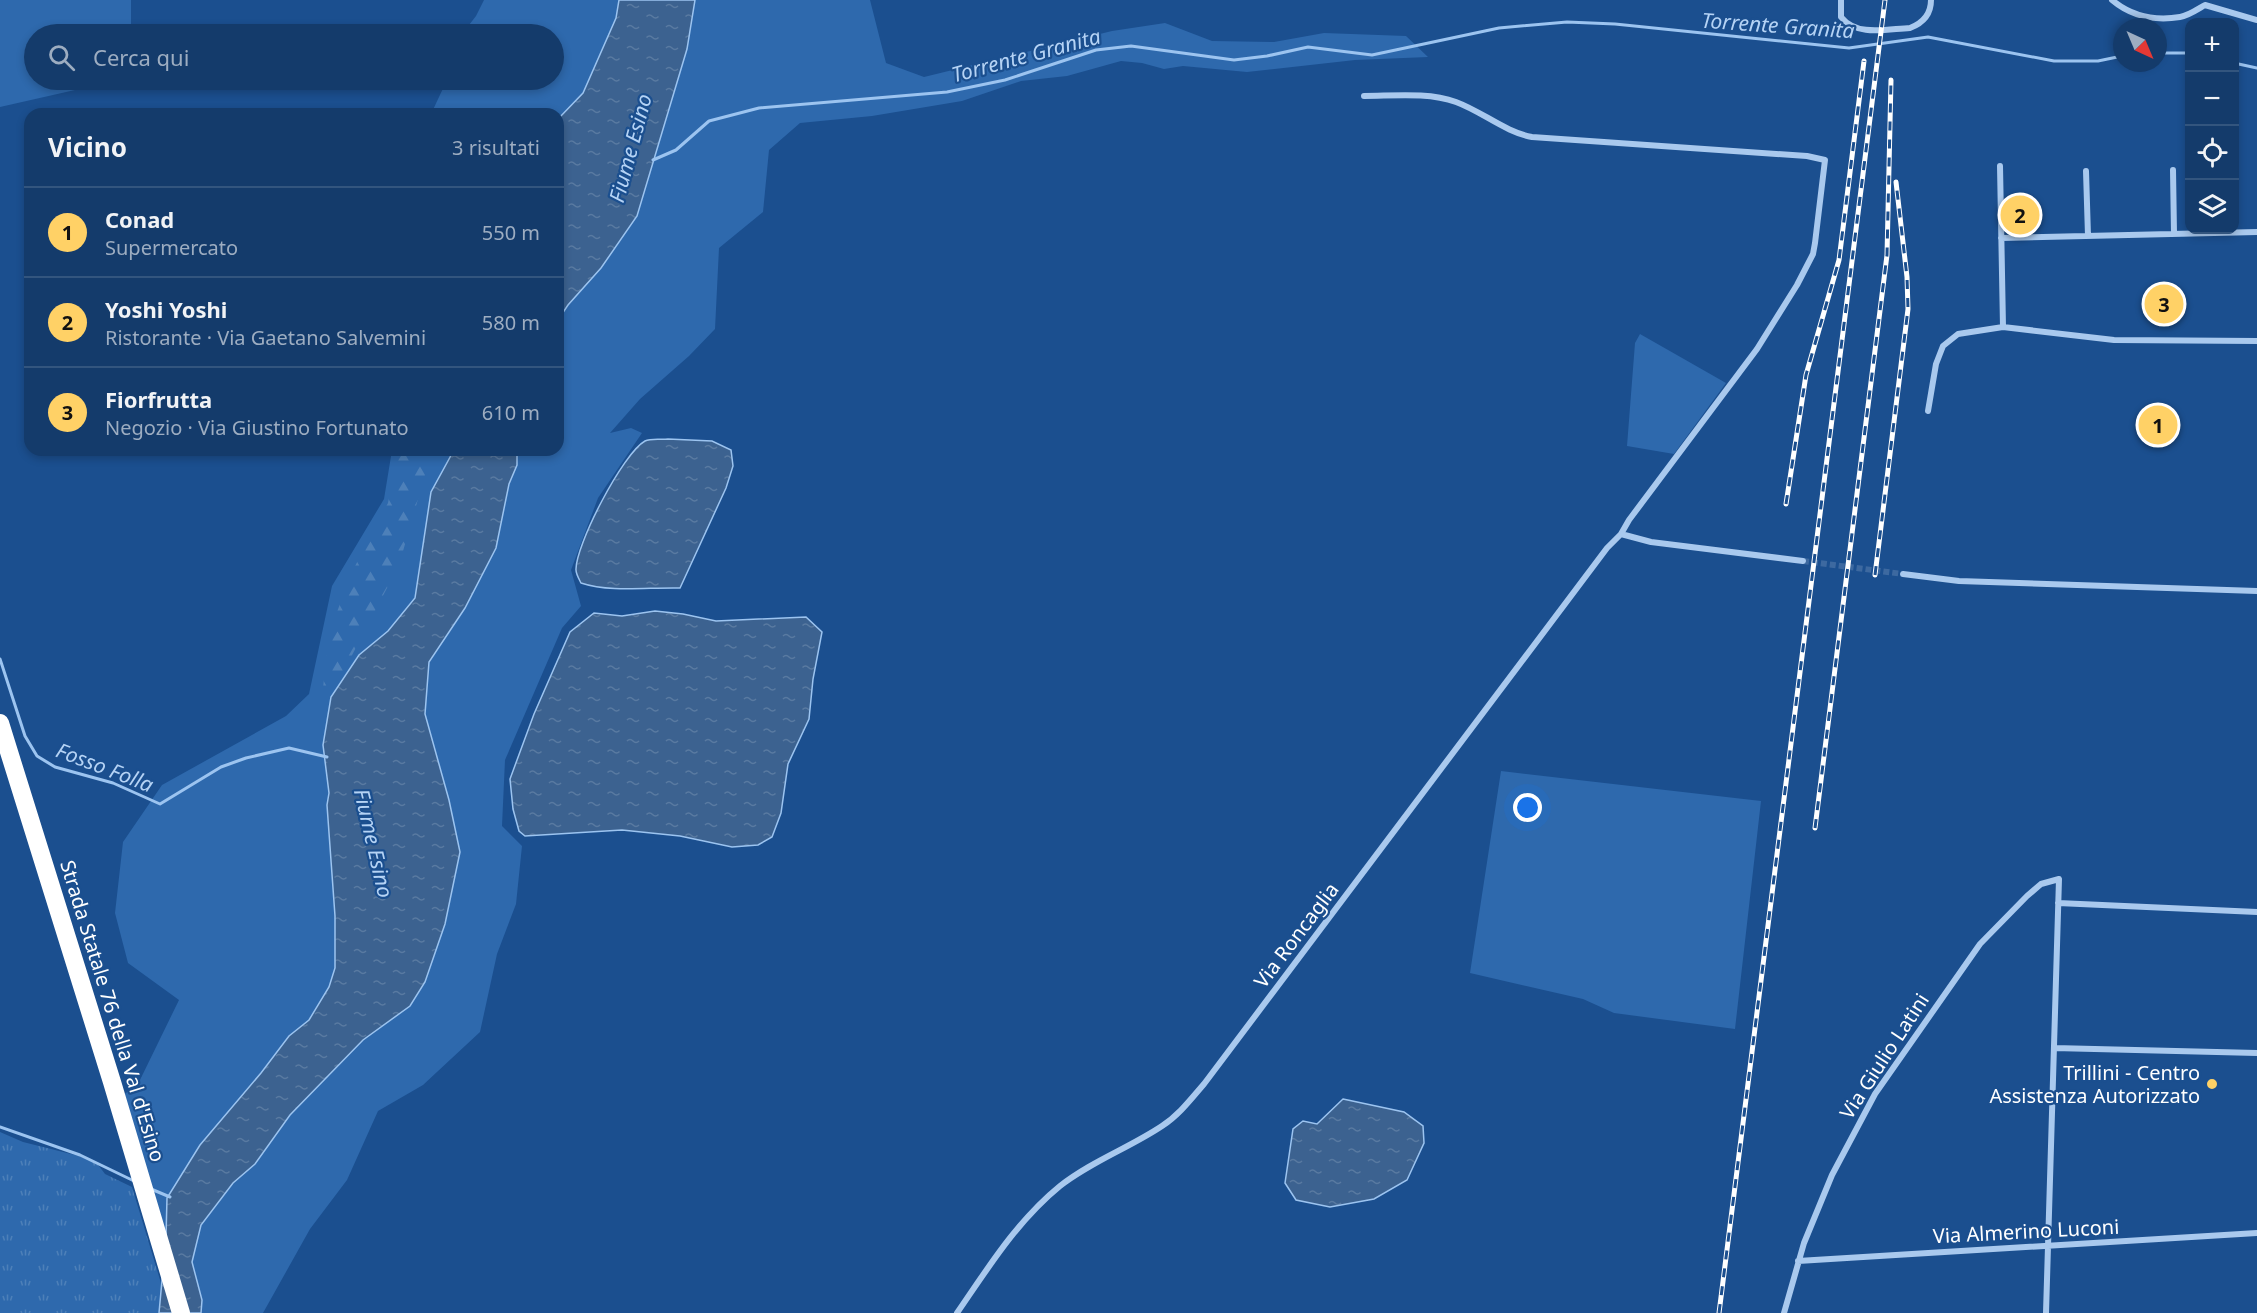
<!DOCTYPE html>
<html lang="it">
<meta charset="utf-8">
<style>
body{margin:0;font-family:"Noto Sans",sans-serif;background:#1d4271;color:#f1f3f6}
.controls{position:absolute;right:18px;top:18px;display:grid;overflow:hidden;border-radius:12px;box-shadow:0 3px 9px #0003}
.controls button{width:54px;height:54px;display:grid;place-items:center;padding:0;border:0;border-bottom:2px solid #33557e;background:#143b6b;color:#f1f3f6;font:30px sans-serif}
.compass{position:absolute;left:2113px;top:18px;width:54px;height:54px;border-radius:50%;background:#143b6b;box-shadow:0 3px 9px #0003;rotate:136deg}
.you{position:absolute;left:1528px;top:808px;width:21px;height:21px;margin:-15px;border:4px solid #fff;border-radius:50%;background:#1a73e8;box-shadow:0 0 0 9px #1a73e833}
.badge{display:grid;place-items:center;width:39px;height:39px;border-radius:50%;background:#ffd166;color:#111;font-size:20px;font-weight:700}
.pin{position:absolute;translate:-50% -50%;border:3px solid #fff;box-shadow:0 2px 6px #0006}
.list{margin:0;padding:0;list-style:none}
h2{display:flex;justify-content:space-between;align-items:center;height:78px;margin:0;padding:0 24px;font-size:26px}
h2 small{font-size:20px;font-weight:400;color:#9dadc1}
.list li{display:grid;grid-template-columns:39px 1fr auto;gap:18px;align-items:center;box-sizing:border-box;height:90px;padding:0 24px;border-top:2px solid #33557e}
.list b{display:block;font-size:22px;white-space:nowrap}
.list p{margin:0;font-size:20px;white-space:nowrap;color:#9dadc1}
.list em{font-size:20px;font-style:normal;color:#9dadc1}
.icon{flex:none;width:33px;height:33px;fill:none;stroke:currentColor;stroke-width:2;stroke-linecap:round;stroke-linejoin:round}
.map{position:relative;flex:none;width:2257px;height:1313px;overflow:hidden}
.search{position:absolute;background:#143b6b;box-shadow:0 3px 9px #0003;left:24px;top:24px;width:540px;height:66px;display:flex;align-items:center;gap:15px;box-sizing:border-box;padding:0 21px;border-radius:33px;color:#9dadc1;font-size:22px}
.panel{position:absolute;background:#143b6b;box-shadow:0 3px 9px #0003;left:24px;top:108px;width:540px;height:348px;border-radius:18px}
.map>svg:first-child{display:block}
.grass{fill:#2e69ad}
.forest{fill:url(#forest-firs)}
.park{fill:url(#park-tufts)}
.water{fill:url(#water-ripples);stroke:#9cc4f0;stroke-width:1.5}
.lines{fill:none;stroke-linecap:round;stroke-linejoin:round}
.stream{stroke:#9cc4f0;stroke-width:3}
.street-tunnel{stroke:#3d69a0;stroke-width:6;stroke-dasharray:6 3;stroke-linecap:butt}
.street{stroke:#a9c9ee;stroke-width:6}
.highway{stroke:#fff;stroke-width:18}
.rail-casing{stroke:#fff;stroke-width:5}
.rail{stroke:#1b4f8f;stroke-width:3;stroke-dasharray:9;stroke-linecap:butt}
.poi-dot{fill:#ffd166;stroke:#1b4f8f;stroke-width:2}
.labels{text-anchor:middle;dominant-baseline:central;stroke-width:4.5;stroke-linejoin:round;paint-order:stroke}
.street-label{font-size:20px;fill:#fff;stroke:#1b4f8f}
.poi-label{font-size:20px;fill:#fff;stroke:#1b4f8f;text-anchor:end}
.water-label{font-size:21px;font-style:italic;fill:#b5d3f5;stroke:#1b4f8f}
</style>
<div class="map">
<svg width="2257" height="1313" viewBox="0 0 2257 1313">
<defs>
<pattern id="forest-firs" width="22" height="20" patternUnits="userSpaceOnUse" patternTransform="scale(1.5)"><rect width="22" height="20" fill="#2e69ad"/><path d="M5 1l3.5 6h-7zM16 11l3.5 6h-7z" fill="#4d80b9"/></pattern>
<pattern id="park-tufts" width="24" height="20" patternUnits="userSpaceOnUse" patternTransform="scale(1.5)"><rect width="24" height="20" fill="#2e69ad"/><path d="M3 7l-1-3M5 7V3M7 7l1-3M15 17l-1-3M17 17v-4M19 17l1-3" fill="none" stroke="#4d80b9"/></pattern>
<pattern id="water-ripples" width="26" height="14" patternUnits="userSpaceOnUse" patternTransform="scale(1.5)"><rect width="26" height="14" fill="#3c6290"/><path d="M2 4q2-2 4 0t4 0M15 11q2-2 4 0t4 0" fill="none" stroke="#597aa1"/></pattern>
</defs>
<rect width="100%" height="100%" fill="#1b4f8f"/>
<path class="grass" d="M0 0H131V34H34V80H96L97 85 0 107Z
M484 0H619L616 18 583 93 558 119V114H431L447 80H554V34H462L476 16Z
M695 0H870L886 63 924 77 1112 31 1165 23 1212 41 1274 42 1324 33 1406 36 1428 57 1355 60 1247 72 1183 66 1164 69 1142 63 1121 61 1067 76 1021 81 962 101 872 116 800 123 769 150 763 212 719 248 715 329 689 356 640 399 610 433 631 428 642 433 598 498 571 570 581 606 562 628 505 760 502 826 522 846 516 904 497 954 480 1032 423 1085 378 1111 347 1180 310 1229 263 1313H201L202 1300 192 1262 201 1225 233 1183 255 1164 290 1115 363 1040 410 1006 425 982 445 924 460 852 449 800 425 714 429 662 465 608 496 548 509 484 517 465V450H558V320L568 305 601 268 637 216 687 49Z
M1640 334 1726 383 1674 454 1627 446 1635 343Z
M392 450H454L421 564 415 598 388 631 359 655 327 805 335 916V968L329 987 309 1020 289 1036 261 1073 200 1145 188 1165 166 1237 120 1098 139 1082 179 1000 128 963 115 913 123 842 162 785 286 716 309 694 332 586 384 499Z
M1501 771 1761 801 1735 1029 1614 1013 1583 999 1470 973Z"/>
<path class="forest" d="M398 450H436L429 461 399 565 338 682 323 689 328 636 352 572 388 503Z"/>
<path class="park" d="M0 1132 23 1142 87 1158 99 1166 105 1174 132 1187 170 1313H0Z"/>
<path class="water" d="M619 0H695L687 49 637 216 601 268 568 305 558 320V119L583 93 616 18Z
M668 439 712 441 731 450 733 466 726 488 680 588C649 587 611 593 581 583 579 579 576 574 576 570 575 546 623 453 645 441 651 438 661 440 668 439Z
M454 450H517V465L509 484 496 548 465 608 429 662 425 714 449 800 460 852 445 924 425 982 410 1006 363 1040 290 1115 255 1164 233 1183 201 1225 192 1262 202 1300 201 1313H159L166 1237 167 1198 200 1145 261 1073 289 1036 309 1020 329 987 335 968V916L327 805 329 793 323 745 331 697 359 655 388 631 415 598 431 492Z
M655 611 683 614 716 621 806 617 822 632 813 679 809 719 788 764 781 813 772 837 758 845 732 847 680 836 622 830 525 836 519 831 513 809 510 779 534 714 570 632 594 613 622 616Z
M1343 1099 1404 1112 1423 1126 1424 1143 1407 1180 1374 1199 1330 1207 1296 1200 1285 1183 1293 1129 1303 1121 1317 1124Z"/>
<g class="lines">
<path class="stream" d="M2158 53H2190
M2234 63 2257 68
M653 160 676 150 709 121 759 108 947 92 1005 80 1096 50 1131 46 1234 60 1267 56 1308 47 1372 55 1499 28 1567 22 1615 24 1849 48 1928 37 2054 61H2098L2122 56
M0 659 25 736 37 756 55 767 113 783 160 804 221 767 246 758 289 748 327 757
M0 1127 80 1155 134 1181
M151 1189 170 1197"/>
<path class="street-tunnel" d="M1803 561 1903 574"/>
<path class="street" d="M1841 0V17C1857 37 1887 29 1910 28 1923 23 1931 14 1931 0
M2112 0C2131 16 2155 21 2180 17 2188 16 2198 9 2205 5L2257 20
M2000 166 2003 327
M2173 170 2174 234
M2086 171 2088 236
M2001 238 2257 232
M1928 411 1936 364 1943 346 1958 334 2003 327 2114 340 2257 341
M1621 534 1651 542 1803 561
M1903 574 1959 581 2257 591
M2058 903 2257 912
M2054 1048 2257 1053
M1798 1261 2257 1233
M957 1313C988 1268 1017 1221 1060 1186 1092 1161 1129 1148 1162 1126 1179 1115 1191 1099 1204 1084L1607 548 1621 534 1629 520 1757 349 1797 285 1813 254 1815 243 1825 160 1807 156 1532 137C1505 132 1483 112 1456 102 1428 92 1393 96 1364 96
M1784 1313 1804 1243 1832 1175 1875 1094 1980 944 2027 896 2041 884 2059 879 2046 1313"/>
<path class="highway" d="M0 723 112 1082 181 1313"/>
<g class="rail-casing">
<path id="rail" d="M1786 504 1806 375 1839 260 1864 61
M1875 575 1908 309 1907 277 1896 182
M1815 828 1887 255 1891 80
M1719 1313 1885 0"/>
</g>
<use href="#rail" class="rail"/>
</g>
<circle class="poi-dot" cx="2212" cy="1084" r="6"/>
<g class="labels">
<g class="street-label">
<text transform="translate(1296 935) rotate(-53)">Via Roncaglia</text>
<text transform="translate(113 1011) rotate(73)">Strada Statale 76 della Val d'Esino</text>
<text transform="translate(1884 1056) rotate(-57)">Via Giulio Latini</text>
<text transform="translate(2026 1231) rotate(-3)">Via Almerino Luconi</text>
</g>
<g class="poi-label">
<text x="2200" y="1072">Trillini - Centro<tspan x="2200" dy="23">Assistenza Autorizzato</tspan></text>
</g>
<g class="water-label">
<text transform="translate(1778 25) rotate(4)">Torrente Granita</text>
<text transform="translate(1026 55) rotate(-15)">Torrente Granita</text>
<text transform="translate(630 148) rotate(-75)">Fiume Esino</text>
<text transform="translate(105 767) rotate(21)">Fosso Folla</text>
<text transform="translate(374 843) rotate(77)">Fiume Esino</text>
</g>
</g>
</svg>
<div class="controls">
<button>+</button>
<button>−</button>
<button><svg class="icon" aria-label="locate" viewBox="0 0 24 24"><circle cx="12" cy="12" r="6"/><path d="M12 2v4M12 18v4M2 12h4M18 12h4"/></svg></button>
<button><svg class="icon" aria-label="layers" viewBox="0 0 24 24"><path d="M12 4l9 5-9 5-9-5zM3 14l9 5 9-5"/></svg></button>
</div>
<svg class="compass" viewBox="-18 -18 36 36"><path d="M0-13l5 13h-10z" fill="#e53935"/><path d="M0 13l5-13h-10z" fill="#9dadc1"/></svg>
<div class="you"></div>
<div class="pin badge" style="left:2158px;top:425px">1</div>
<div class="pin badge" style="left:2020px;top:215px">2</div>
<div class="pin badge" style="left:2164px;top:304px">3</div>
<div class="search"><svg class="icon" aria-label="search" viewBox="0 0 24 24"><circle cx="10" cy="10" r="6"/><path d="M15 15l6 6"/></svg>Cerca qui</div>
<section class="panel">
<h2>Vicino<small>3 risultati</small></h2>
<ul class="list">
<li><span class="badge">1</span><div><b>Conad</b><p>Supermercato</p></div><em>550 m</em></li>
<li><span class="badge">2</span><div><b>Yoshi Yoshi</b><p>Ristorante · Via Gaetano Salvemini</p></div><em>580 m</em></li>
<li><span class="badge">3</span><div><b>Fiorfrutta</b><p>Negozio · Via Giustino Fortunato</p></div><em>610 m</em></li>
</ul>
</section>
</div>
